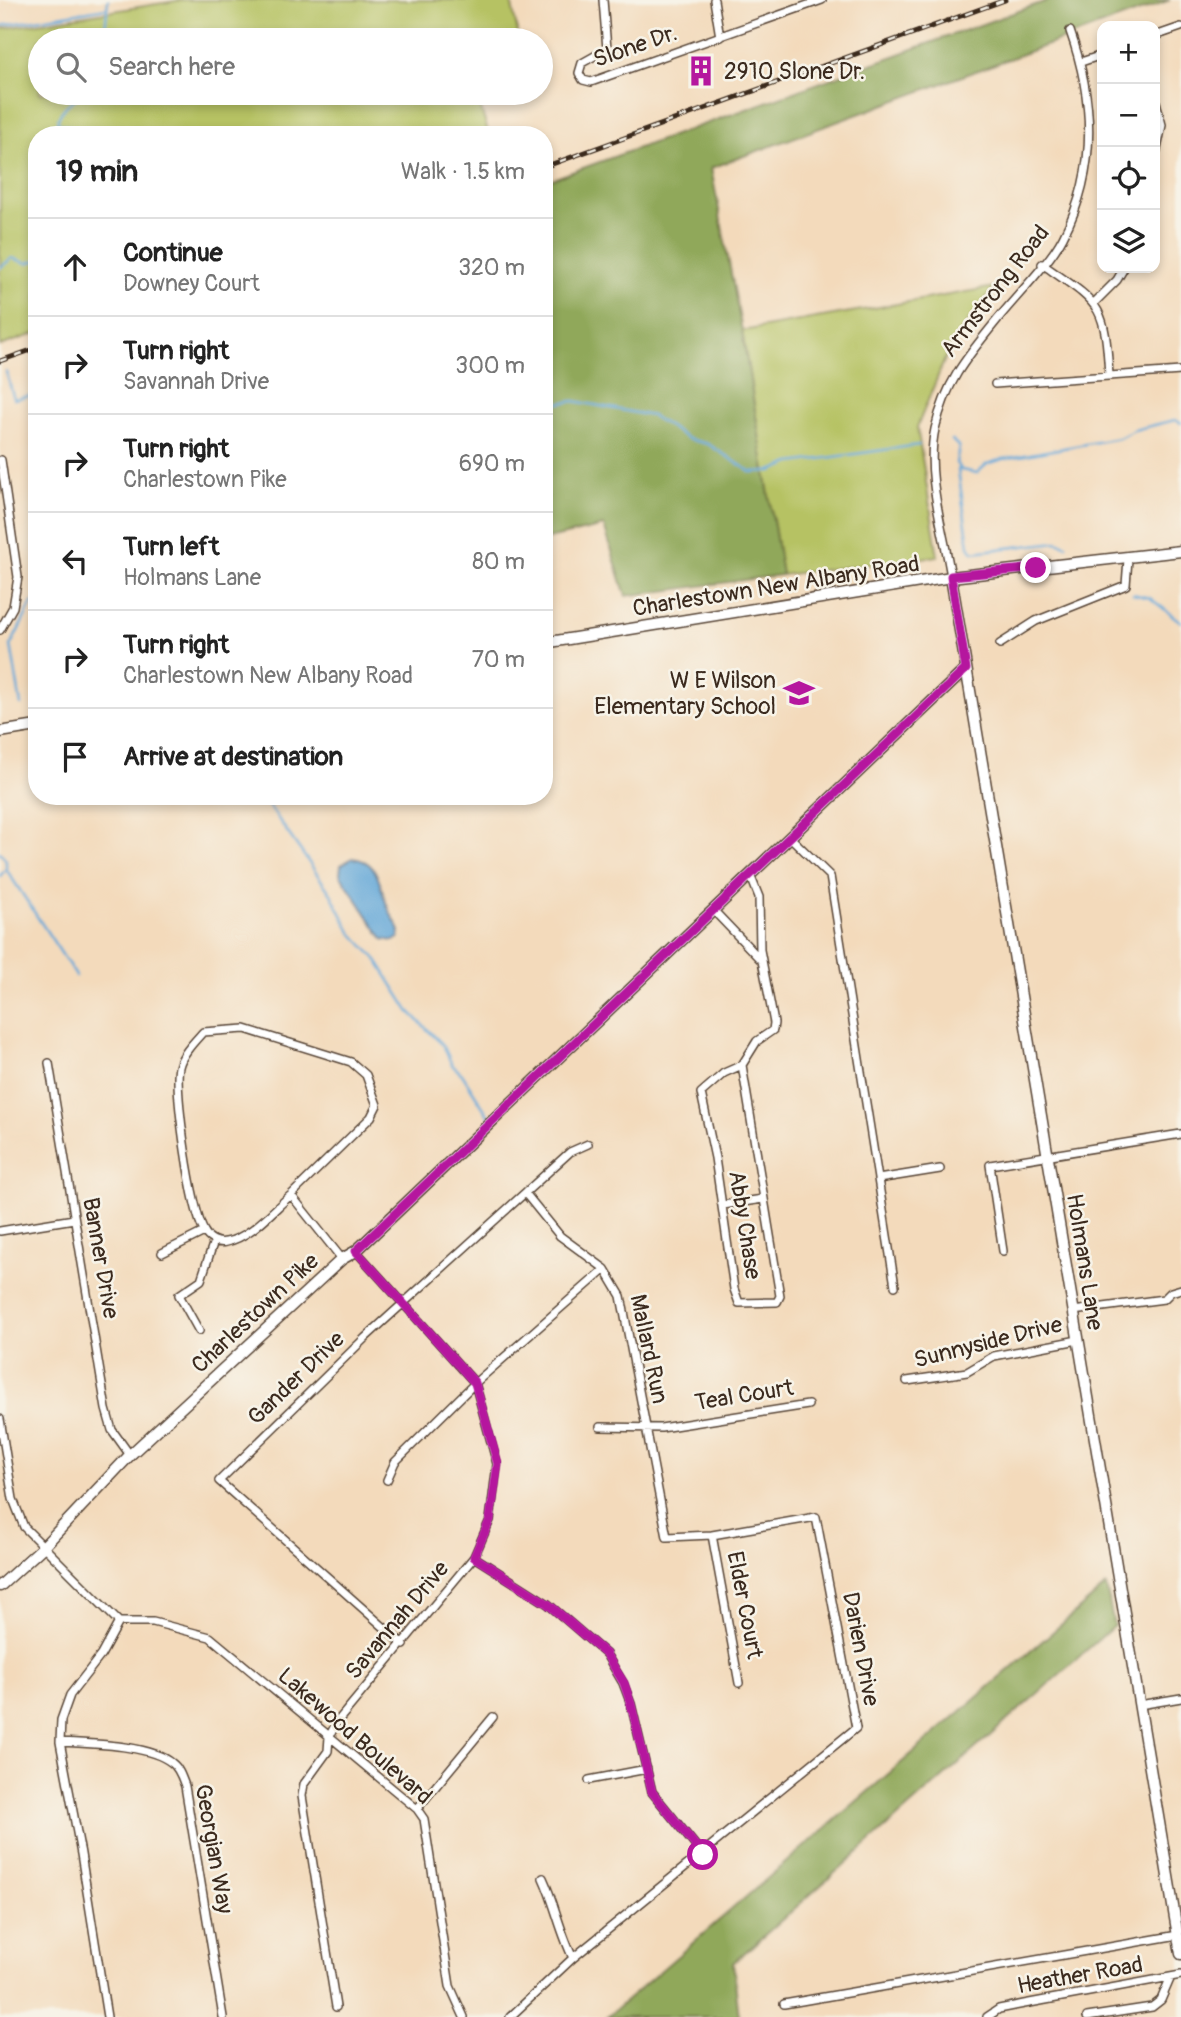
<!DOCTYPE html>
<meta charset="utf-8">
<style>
body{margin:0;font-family:Pangolin,sans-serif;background:#f2f2f2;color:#222}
.controls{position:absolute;right:21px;top:21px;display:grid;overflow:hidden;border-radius:14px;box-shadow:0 4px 10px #0003}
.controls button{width:63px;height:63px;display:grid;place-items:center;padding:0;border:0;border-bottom:2px solid #e0e0e0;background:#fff;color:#222;font:35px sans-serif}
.stop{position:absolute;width:21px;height:21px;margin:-16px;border:5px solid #b5179e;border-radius:50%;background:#fff}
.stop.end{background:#b5179e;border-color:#fff;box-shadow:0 2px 7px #0008}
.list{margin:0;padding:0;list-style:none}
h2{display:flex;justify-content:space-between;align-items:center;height:91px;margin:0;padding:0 28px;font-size:30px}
h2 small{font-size:23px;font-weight:400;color:#767676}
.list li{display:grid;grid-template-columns:46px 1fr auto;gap:21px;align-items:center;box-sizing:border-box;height:98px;padding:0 28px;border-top:2px solid #e0e0e0}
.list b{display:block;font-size:26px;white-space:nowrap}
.list p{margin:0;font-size:23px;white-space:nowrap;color:#767676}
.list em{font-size:23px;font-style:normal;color:#767676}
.icon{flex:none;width:38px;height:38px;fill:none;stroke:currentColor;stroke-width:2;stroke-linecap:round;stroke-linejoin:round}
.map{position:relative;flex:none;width:1181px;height:2017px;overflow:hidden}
.search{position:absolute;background:#fff;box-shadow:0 4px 10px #0003;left:28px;top:28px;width:525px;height:77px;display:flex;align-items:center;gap:18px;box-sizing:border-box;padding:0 24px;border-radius:38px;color:#767676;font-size:26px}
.panel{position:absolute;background:#fff;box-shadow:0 4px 10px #0003;left:28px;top:126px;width:525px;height:679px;border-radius:28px}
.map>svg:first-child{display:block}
.green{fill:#b6c264;stroke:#787641;stroke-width:2}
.forest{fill:#90a85a;stroke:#66693c;stroke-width:2}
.water{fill:#63a7d8;stroke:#4f687b;stroke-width:2}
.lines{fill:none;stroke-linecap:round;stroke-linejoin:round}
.stream{stroke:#63a7d8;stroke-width:2.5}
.street-casing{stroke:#574436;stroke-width:10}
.secondary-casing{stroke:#574436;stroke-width:13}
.street{stroke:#fff;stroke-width:7}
.secondary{stroke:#fff;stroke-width:10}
.rail-casing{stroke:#3b2a1e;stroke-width:5}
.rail{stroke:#f7f3e8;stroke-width:2.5;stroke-dasharray:8;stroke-linecap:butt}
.route{stroke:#b5179e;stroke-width:9}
.labels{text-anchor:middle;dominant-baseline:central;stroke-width:5;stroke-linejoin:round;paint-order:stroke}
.street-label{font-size:23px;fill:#3b2a1e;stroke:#f7f3e8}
.poi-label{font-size:23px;fill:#3b2a1e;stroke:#f7f3e8;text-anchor:start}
</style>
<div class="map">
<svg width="1181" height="2017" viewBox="0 0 1181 2017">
<rect width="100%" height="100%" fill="#f7f3e8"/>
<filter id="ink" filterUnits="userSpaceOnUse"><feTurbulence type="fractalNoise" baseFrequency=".0143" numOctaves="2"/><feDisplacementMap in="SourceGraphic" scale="14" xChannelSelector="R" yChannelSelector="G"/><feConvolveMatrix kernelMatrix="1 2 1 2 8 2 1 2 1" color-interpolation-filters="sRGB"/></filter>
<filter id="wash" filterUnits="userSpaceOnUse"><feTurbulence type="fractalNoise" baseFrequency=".00686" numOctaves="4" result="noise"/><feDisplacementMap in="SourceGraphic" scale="28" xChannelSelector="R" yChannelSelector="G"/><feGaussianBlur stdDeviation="1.57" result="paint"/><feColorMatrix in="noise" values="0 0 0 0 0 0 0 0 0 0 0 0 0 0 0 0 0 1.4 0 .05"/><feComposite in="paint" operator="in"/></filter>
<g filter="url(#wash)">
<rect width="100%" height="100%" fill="#f3dabb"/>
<path class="green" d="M182 0H511L519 40H40V93H476L489 135H37V333L0 346V29Z
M995 287 951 344 917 427 938 556 782 575 742 331Z"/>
<path class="forest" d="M1049 0H1170L711 168 742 331 782 575 626 596 604 526 544 540V182Z
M1106 1586 1114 1626 733 1963 739 2017H607Z"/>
<path class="water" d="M352 858C380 861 378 883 387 905 390 914 396 922 400 931L399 938 394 941 383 939 340 874 341 865Z"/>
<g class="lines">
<path class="stream" d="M0 26 106 8
M104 40 108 0
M97 93 104 97 108 93
M68 135 70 127 57 123C62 104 72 103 83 93
M0 268 12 258 27 263 37 260
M6 372 14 399 37 394
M544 402 551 404 574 401 652 416 688 439 708 444 751 472 771 471 791 463 919 445
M952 440 959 447 956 463 961 470 977 473 987 464 1003 459 1119 438 1134 430 1175 420 1181 423
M958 470 969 546 973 552 1057 542 1066 545
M1133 594 1150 598 1181 622
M21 705 11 645 32 603 37 601
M262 796 331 894 351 932 377 960 409 1011 443 1045 452 1065 462 1074 490 1118
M0 852 6 860V869L76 976
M0 876 6 869"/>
</g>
</g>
<g filter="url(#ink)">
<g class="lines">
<g class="street-casing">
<path id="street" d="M603 0 607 49 582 63 579 73 583 80 591 82 822 0
M714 0 720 37
M1155 36 1181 27
M1081 62 1102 55
M1155 98 1162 125 1155 159
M1042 264C1101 305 1105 303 1109 376
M1094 303 1117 280 1124 268
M995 384 1181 371
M951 577C944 531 925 475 935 429 946 381 967 357 997 320 1017 295 1049 264 1063 237 1098 170 1094 99 1070 31
M0 630 13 607 18 577 1 460
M1000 644 1036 621 1126 585 1128 559
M791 838 830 876 895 1286
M715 912 760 959
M49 1063 106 1409 112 1430 130 1455
M742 1065 724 1073 701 1093 715 1158 734 1289 739 1303 777 1302 780 1296 742 1065 757 1041 773 1030 774 1023 760 950 759 897 751 877
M878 1179 940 1169
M291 1195C273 1210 250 1238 226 1242 217 1244 208 1239 204 1231 192 1212 174 1090 179 1067 182 1054 194 1042 203 1032L245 1029 351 1062 366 1075 377 1105 371 1117 291 1195 342 1259
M723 1205 763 1199
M0 1231 74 1219
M1003 1251 990 1165 1181 1134
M162 1253 204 1232
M1073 1311 1164 1299 1171 1292 1181 1289
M199 1331 179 1295 201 1280 214 1241
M907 1381 967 1372 994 1356 1078 1340
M0 1419 13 1499 24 1527 119 1622H153L210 1637 417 1809 424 1819 450 1986 464 2017
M600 1427 661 1428 808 1405
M387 1480 395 1462 475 1383 605 1269
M712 1535 739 1683
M474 1557 548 1604 606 1654 623 1683 631 1704 652 1792 703 1855
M404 1645 219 1481 365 1338 570 1152 588 1144
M1139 1705 1181 1698
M60 1742C89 1744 149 1744 172 1763 179 1768 182 1778 185 1786L223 2017
M589 1780 647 1769
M417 1809 493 1717
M543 1878C555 1904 560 1932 573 1958
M784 2004 1178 1935
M336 2007 302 1796 304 1784 328 1751 329 1737 337 1722 474 1557 490 1520 497 1464 475 1383 356 1251
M107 2017 81 1854 60 1742 61 1720 70 1695 101 1655 119 1622
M510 2017 573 1958 856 1728 816 1517 712 1535 667 1537 621 1296 605 1269 560 1236 525 1193
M987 2017 999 2009 1024 2004 1181 1975
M1087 2017 1152 2007 1161 2000 1170 1979"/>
</g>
<g class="secondary-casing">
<path id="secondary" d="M951 577 1181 1954
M544 643 951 577 1181 551
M0 732 37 726
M0 1586 43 1547 130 1455 342 1259 356 1251 966 669"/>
</g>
<use href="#street" class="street"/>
<use href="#secondary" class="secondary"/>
<g class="rail-casing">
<path id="rail" d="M544 167 1005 0
M0 361 37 348"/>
</g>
<use href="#rail" class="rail"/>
</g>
</g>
<g class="lines" filter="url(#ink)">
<path class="route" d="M703 1855 652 1792 631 1704 624 1683 606 1654 548 1604 474 1557 490 1520 498 1464 475 1383 356 1251 966 669 951 576 1036 568"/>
</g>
<defs>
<g id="building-bare" transform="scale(2.415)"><path d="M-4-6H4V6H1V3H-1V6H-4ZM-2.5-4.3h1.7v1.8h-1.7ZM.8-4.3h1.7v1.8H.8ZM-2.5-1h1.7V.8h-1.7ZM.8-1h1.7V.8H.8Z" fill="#b5179e" stroke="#f7f3e8" stroke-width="2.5" paint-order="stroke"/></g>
<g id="school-bare" transform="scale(2.415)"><path d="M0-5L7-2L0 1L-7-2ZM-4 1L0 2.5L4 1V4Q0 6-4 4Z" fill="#b5179e" stroke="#f7f3e8" stroke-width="2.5" paint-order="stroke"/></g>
</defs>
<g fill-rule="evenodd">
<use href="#building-bare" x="701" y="71"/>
<use href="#school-bare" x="799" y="693"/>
</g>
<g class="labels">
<g class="street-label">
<text transform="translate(635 46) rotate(-19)">Slone Dr.</text>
<text transform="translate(995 291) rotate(-52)">Armstrong Road</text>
<text transform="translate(776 586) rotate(-9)">Charlestown New Albany Road</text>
<text transform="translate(745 1225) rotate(81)">Abby Chase</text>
<text transform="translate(101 1258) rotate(80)">Banner Drive</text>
<text transform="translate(1085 1262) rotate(81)">Holmans Lane</text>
<text transform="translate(255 1313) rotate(-43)">Charlestown Pike</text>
<text transform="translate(988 1342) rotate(-14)">Sunnyside Drive</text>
<text transform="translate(649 1349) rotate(78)">Mallard Run</text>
<text transform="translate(296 1378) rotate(-44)">Gander Drive</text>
<text transform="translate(744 1395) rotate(-9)">Teal Court</text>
<text transform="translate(745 1605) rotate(79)">Elder Court</text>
<text transform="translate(397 1620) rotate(-50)">Savannah Drive</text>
<text transform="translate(861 1649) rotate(79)">Darien Drive</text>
<text transform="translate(355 1736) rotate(41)">Lakewood Boulevard</text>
<text transform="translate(214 1849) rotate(80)">Georgian Way</text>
<text transform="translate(1080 1975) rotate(-10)">Heather Road</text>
</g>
<g class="poi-label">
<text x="724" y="71">2910 Slone Dr.</text>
<text x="776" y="680" text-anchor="end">W E Wilson<tspan x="776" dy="26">Elementary School</tspan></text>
</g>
</g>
</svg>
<div class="controls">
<button>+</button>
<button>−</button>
<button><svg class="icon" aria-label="locate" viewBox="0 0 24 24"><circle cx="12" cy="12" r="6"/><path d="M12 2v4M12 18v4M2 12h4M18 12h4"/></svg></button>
<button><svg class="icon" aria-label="layers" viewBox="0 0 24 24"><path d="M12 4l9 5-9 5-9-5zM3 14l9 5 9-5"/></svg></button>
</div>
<div class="stop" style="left:703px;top:1855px"></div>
<div class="stop end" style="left:1036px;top:568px"></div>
<div class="search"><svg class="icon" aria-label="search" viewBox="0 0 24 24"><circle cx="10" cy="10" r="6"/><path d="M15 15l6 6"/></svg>Search here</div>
<section class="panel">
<h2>19 min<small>Walk · 1.5 km</small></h2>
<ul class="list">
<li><svg class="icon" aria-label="ahead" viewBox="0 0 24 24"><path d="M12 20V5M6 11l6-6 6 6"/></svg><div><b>Continue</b><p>Downey Court</p></div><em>320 m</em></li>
<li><svg class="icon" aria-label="right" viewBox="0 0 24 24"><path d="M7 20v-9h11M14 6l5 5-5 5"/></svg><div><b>Turn right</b><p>Savannah Drive</p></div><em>300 m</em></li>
<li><svg class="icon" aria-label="right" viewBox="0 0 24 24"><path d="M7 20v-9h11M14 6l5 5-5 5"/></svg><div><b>Turn right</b><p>Charlestown Pike</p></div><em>690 m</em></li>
<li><svg class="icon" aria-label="left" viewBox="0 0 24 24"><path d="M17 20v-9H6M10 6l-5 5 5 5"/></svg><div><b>Turn left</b><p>Holmans Lane</p></div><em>80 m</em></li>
<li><svg class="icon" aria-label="right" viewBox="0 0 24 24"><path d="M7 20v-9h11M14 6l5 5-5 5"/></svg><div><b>Turn right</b><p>Charlestown New Albany Road</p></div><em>70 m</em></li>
<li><svg class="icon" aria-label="arrive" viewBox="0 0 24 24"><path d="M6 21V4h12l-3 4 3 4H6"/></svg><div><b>Arrive at destination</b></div></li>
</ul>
</section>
</div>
